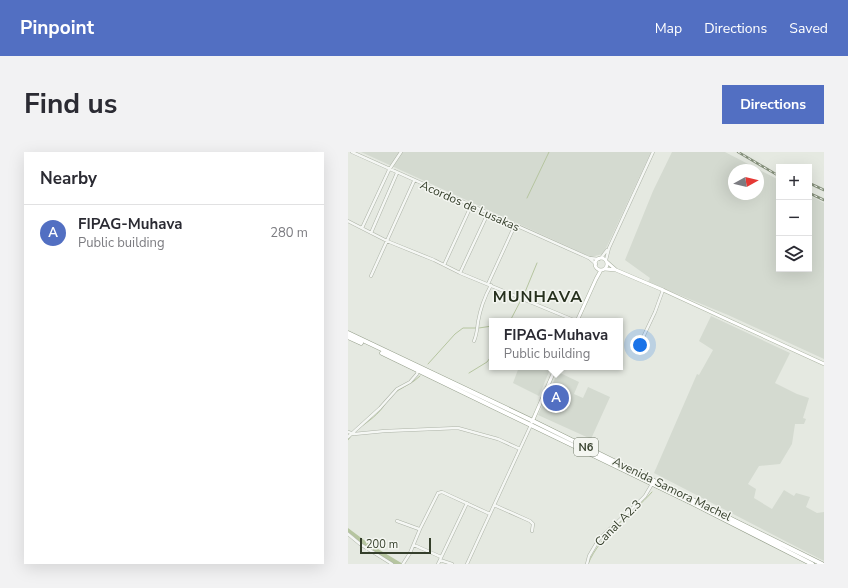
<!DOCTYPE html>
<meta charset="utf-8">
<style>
body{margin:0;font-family:"Nunito Sans",sans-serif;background:#f2f2f3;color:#2b2b33}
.controls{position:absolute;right:12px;top:12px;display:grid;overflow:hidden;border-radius:0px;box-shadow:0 4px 16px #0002}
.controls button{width:36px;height:36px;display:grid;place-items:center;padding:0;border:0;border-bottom:1px solid #e1e1e2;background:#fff;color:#2b2b33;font:20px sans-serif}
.compass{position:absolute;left:380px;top:12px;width:36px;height:36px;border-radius:50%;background:#fff;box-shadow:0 4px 16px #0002;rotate:82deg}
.scale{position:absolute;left:12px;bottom:10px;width:71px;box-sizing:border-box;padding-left:4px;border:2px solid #353f2b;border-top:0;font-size:11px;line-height:14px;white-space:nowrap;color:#353f2b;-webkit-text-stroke:3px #f4f6f1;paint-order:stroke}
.you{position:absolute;left:292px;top:193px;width:14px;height:14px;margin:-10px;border:3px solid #fff;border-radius:50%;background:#1a73e8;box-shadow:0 0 0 6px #1a73e833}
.badge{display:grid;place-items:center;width:26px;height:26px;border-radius:50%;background:#526fc2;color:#fff;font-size:13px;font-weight:700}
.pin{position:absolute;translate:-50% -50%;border:2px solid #fff;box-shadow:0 1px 4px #0006}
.popup{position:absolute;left:141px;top:166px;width:134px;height:52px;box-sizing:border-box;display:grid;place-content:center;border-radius:0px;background:#fff;filter:drop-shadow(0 1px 3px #0005);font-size:13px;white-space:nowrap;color:#7c7c81}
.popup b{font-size:15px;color:#2b2b33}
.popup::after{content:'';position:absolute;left:50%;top:100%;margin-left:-8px;border:8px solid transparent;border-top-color:#fff}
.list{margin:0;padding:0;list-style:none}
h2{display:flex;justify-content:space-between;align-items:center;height:52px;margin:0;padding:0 16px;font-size:17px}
h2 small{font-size:13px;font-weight:400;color:#7c7c81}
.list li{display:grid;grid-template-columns:26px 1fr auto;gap:12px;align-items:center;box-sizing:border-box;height:56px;padding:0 16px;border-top:1px solid #e1e1e2}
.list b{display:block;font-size:15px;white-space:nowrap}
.list p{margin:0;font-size:13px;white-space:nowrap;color:#7c7c81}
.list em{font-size:13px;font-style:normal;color:#7c7c81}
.icon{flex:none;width:22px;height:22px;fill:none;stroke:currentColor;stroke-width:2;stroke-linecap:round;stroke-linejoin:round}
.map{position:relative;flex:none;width:476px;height:412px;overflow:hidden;border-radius:0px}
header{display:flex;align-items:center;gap:24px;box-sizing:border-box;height:56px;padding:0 20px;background:#526fc2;color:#fff}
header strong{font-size:19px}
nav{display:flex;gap:22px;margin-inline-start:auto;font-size:14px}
.intro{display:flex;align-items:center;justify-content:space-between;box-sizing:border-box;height:96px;padding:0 24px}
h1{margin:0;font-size:28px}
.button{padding:10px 18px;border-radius:0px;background:#526fc2;color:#fff;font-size:14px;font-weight:700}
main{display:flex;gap:24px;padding:0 24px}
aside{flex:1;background:#fff;border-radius:0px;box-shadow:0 4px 16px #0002}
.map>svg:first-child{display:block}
.built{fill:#d4dad0;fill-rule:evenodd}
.water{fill:#b6c5a0}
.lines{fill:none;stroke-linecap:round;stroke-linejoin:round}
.stream{stroke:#b6c5a0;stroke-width:1}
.minor-casing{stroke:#adb3a7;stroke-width:3.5}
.major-casing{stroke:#abb3a2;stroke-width:4}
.highway-casing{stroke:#949e8a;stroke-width:5}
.minor{stroke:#f5f7f4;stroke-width:2.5}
.major{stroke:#fff;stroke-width:3}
.highway{stroke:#fff;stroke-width:4}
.rail-casing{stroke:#86917c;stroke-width:2.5}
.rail{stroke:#f4f6f1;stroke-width:1;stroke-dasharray:3;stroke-linecap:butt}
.labels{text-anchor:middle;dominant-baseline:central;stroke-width:3;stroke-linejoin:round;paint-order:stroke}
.shield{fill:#f4f6f1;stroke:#6e7666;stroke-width:1}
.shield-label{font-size:11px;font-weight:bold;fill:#353f2b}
.street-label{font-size:12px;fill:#353f2b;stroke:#f4f6f1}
.district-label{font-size:16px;font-weight:bold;letter-spacing:1px;fill:#26301d;stroke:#f4f6f1}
</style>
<header>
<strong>Pinpoint</strong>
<nav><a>Map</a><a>Directions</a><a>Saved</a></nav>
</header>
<div class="intro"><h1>Find us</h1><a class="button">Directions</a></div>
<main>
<aside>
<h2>Nearby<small></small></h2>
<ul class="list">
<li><span class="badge">A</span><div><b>FIPAG-Muhava</b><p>Public building</p></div><em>280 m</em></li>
</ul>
</aside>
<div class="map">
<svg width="476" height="412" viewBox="0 0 476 412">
<rect width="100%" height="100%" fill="#e5e9e1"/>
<path class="built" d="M13 0H303L262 88 255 102 243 105Z
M324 0H377L431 28V117H461V43L476 51V207L380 163 300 130 302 126 277 108 305 39ZM386 18H410V42H386Z
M363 164 442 201 427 231 449 242 461 246 455 266 458 267 456 272H447L444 292 432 312 411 314 400 332 408 337 406 346 424 357 436 338 446 344 448 341 462 345 458 355 469 361 476 360V409L306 321 349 222 351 223 365 198 351 189Z
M171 215H203L191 244 165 231Z
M210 220 231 230 226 242 235 246 240 235 262 245 243 287 190 263Z"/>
<path class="water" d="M0 376 20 391 55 412H46L13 391 0 380Z"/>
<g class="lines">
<path class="stream" d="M179 46 201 0
M175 145 189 111
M162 169 173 148
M131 176 144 174
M80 212 107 182 115 176H128
M121 221 139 210 144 203
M49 239 66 229 72 224
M11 276C21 269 31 262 37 252
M0 288 3 284
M240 412C253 381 283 364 304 340"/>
<g class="minor-casing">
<path id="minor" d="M4 0 241 106 248 112
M0 69 39 89 86 108 112 121 228 169
M14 76 41 18 53 0
M23 81 49 21
M241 106 251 107
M253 106 259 98
M258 108 261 96 305 0
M96 113 123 54
M112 121 140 61
M23 124 66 29
M140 132 167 73
M126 189C129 182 129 177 130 170 132 158 137 144 143 133
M289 198 307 160 315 138
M0 280 6 282 37 279 110 276 150 287 172 297
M0 285 32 256 49 237 62 230 69 222 70 219
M146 353 182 369 185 372 184 379
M49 369 71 377
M0 382 12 392 44 412
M66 393 93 405
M92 408 104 412
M55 412 62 401 72 377 90 341 94 340 142 362
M90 412 119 351
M119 412 183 273
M239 412 241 404 251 387 291 350 297 344 304 332"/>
</g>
<g class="major-casing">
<path id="major" d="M247 112a6 6 0 1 1 12 0a6 6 0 1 1-12 0Z
M259 110 268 118
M257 117 268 118 315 138 476 212
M229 169 248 127 253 118
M184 270 208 215"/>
</g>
<g class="highway-casing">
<path id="highway" d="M0 181 185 269 474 412
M0 185 13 191
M34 201 344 351 464 412"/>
</g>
<use href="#minor" class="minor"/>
<use href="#major" class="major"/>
<use href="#highway" class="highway"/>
<g class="rail-casing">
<path id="rail" d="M390 0 431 24
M461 31 476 38
M461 41 476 48"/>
</g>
<use href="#rail" class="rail"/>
</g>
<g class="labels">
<rect class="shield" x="226" y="286" width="24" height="18" rx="3"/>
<g class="shield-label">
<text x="238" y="295">N6</text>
</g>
<g class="street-label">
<text transform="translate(122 54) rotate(24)">Acordos de Lusakas</text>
<text transform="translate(324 337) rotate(26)">Avenida Samora Machel</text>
<text transform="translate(270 371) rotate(-45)">Canal A2.3</text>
</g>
<g class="district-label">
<text x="190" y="145">MUNHAVA</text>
</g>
</g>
</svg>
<div class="controls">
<button>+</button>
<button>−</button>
<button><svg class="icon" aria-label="layers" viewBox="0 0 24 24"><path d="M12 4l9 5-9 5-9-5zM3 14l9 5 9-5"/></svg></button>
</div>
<svg class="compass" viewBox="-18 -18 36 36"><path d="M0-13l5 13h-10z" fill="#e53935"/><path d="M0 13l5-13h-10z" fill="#7c7c81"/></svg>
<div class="scale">200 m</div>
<div class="you"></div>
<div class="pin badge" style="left:208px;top:246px">A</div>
<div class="popup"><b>FIPAG-Muhava</b>Public building</div>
</div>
</main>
